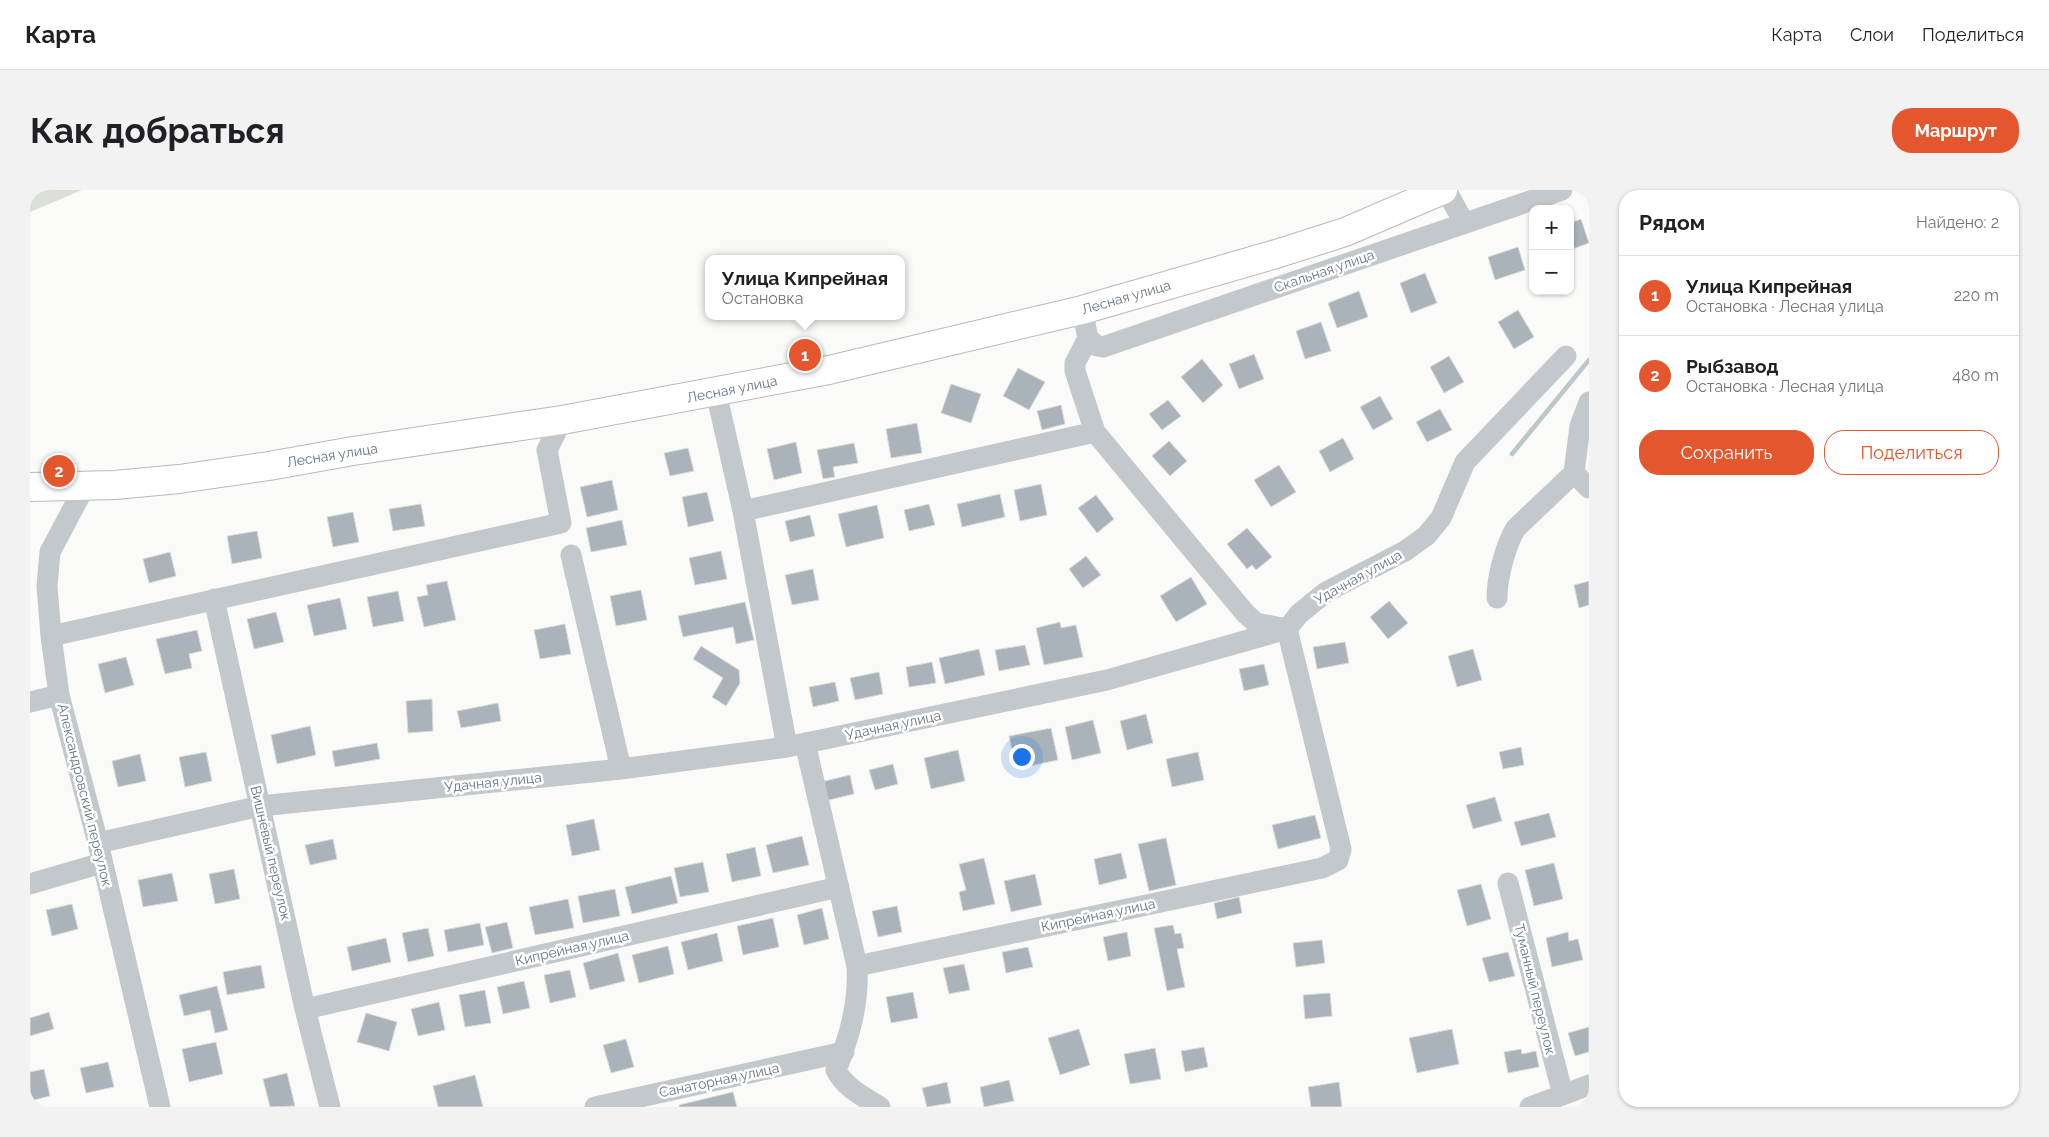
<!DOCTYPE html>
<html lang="ru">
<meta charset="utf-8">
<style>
body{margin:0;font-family:Raleway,sans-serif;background:#f2f2f2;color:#202124}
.controls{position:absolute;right:15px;top:15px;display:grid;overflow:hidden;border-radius:10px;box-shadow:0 1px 4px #0004}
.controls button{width:45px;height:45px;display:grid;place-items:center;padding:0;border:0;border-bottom:1px solid #e0e0e0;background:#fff;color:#202124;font:25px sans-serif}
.you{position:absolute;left:991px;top:566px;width:18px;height:18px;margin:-12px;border:4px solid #fff;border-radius:50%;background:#1a73e8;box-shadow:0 0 0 8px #1a73e833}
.badge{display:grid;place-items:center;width:32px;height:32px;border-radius:50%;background:#e4572e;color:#fff;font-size:16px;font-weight:700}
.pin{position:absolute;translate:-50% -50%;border:2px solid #fff;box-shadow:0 1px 5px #0006}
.popup{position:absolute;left:675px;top:65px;width:200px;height:65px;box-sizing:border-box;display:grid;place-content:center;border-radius:10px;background:#fff;filter:drop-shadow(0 1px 4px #0005);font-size:16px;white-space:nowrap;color:#757577}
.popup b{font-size:19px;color:#202124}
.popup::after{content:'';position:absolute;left:50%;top:100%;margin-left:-10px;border:10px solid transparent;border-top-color:#fff}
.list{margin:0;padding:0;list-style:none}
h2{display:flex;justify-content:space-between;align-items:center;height:65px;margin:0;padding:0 20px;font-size:21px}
h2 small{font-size:16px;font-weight:400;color:#757577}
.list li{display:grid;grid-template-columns:32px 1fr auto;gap:15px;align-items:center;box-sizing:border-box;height:80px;padding:0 20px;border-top:1px solid #e0e0e0}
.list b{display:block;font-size:19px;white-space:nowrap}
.list p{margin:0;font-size:16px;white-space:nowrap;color:#757577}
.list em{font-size:16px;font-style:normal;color:#757577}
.actions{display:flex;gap:10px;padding:15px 20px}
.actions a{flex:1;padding:11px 0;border:1px solid #e4572e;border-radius:20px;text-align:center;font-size:18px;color:#e4572e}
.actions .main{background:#e4572e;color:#fff}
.map{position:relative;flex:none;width:1559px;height:917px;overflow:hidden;border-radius:20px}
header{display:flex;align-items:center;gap:30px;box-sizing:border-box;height:70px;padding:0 25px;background:#fff;border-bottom:1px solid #e0e0e0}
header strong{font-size:24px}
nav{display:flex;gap:28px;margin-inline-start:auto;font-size:18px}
.intro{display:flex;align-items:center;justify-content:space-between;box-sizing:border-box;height:120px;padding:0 30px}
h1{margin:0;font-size:35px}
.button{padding:12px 22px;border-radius:20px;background:#e4572e;color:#fff;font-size:18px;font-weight:700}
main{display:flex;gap:30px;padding:0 30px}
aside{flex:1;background:#fff;border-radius:20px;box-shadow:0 1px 4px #0004}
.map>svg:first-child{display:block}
.green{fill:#dadfd7}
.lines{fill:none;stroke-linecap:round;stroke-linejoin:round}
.stream{stroke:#bbc7cb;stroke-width:4.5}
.building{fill:#aab3b9;stroke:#dcdcda}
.major-casing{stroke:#b5babe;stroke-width:30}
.minor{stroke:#c3c8cc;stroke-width:21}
.major{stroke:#fff;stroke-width:28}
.labels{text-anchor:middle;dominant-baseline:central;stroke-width:5;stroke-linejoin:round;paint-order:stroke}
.street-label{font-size:14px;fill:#657683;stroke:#fff}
</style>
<header>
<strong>Карта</strong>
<nav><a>Карта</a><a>Слои</a><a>Поделиться</a></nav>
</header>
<div class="intro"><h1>Как добраться</h1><a class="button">Маршрут</a></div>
<main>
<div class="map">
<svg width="1559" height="917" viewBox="0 0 1559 917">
<rect width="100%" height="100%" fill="#fafaf8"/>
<path class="green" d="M0 0H52L0 22Z"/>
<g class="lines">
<path class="stream" d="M1482 264 1559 170"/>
</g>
<path class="building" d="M1551 29 1559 53 1540 60V33Z
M1488 57 1495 80 1465 90 1458 67Z
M1395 83 1407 113 1381 123 1370 93Z
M1329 101 1338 127 1307 138 1298 113Z
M1488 120 1504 147 1484 159 1468 132Z
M1291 132 1301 161 1275 169 1266 141Z
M1224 164 1234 189 1209 199 1199 174Z
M1419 166 1434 192 1414 203 1400 177Z
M1172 169 1193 195 1173 213 1151 187Z
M988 178 1015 192 999 220 973 206Z
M921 194 951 204 941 233 911 223Z
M1350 206 1363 229 1343 240 1330 217Z
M1138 210 1151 226 1132 240 1119 224Z
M1031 215 1035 234 1012 240 1007 221Z
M1410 219 1422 240 1397 252 1386 232Z
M887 233 892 263 861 268 856 239Z
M1313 248 1324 269 1300 282 1289 261Z
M1139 251 1157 271 1140 286 1122 266Z
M766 252 772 283 744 290 737 259Z
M824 253 828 273 803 277 805 287 793 289 787 260Z
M658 258 664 281 640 286 634 263Z
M1249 275 1266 302 1241 317 1224 290Z
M582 290 588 320 557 327 550 297Z
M1011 294 1017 325 990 331 984 300Z
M677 302 684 331 658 337 652 307Z
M970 304 975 327 932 337 927 314Z
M1066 305 1084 329 1067 343 1048 318Z
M391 314 395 336 363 341 359 319Z
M899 314 905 335 879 341 874 320Z
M847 315 854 348 816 357 808 324Z
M323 322 329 352 303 357 297 327Z
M780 325 785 346 760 352 755 331Z
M592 330 597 355 561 362 556 338Z
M1217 338 1242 367 1226 380 1222 375 1217 379 1197 354Z
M227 341 232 368 202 374 197 346Z
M691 361 697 389 665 395 659 368Z
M140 362 146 386 119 393 113 369Z
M1056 366 1071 385 1053 398 1039 379Z
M783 379 789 410 762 415 755 385Z
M1161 387 1177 414 1146 432 1130 406Z
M417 391 426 430 394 437 387 407 398 405 396 395Z
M1559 391V415L1549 418 1544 395Z
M611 400 617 430 586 436 580 406Z
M368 401 374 431 343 437 337 407Z
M310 408 317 439 284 446 277 415Z
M1359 411 1378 433 1358 449 1340 427Z
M715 412 724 450 706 454 703 437 653 447 648 426Z
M246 422 254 452 224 459 217 429Z
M1030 432 1031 438 1046 435 1053 467 1014 475 1006 438Z
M535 434 541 464 510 469 504 440Z
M167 440 172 461 159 464 162 478 135 484 126 449Z
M1315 452 1319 473 1287 479 1283 457Z
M995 455 1000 475 969 481 965 460Z
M671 456 709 480 710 493 696 516 682 507 693 488 663 469Z
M949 459 955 485 915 494 909 468Z
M1443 459 1452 490 1427 497 1418 466Z
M96 467 104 495 75 503 68 474Z
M902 472 906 493 879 497 876 477Z
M1234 474 1239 495 1214 501 1209 479Z
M849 482 853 504 825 510 820 488Z
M805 492 809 511 783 517 779 497Z
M402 509 403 541 378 543 376 511Z
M468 513 471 531 431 538 427 521Z
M1116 524 1123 553 1097 560 1090 531Z
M1063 530 1071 563 1042 570 1035 537Z
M280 536 286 565 247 574 241 545Z
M1021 538 1028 570 986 579 979 546Z
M347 553 350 569 305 577 302 561Z
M1491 557 1494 575 1473 579 1469 562Z
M928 560 935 591 901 599 894 568Z
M176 562 182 591 155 597 149 567Z
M1168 562 1174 590 1142 597 1136 569Z
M110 564 116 591 88 597 82 571Z
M863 574 868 594 845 600 839 580Z
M820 585 824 604 795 611 791 592Z
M1465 607 1472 631 1443 639 1436 615Z
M1519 623 1526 647 1491 656 1484 632Z
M1285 625 1291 648 1248 659 1242 635Z
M564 629 570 660 542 666 536 635Z
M772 646 779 675 743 683 736 655Z
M1136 648 1146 695 1119 701 1108 654Z
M303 649 307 669 280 675 275 655Z
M725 657 731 686 702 692 696 664Z
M1091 663 1097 688 1069 695 1064 669Z
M954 668 965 714 933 721 929 702 936 700 929 674Z
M673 672 679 702 650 707 644 678Z
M1524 673 1533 709 1504 716 1495 680Z
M204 679 210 709 185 714 179 684Z
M142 683 148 711 113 717 108 690Z
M1005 684 1012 715 981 722 974 691Z
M641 686 648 713 602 724 595 697Z
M1451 694 1461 729 1437 736 1427 700Z
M585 699 590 726 553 733 548 706Z
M1209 707 1212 723 1187 729 1184 713Z
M538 709 544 738 505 745 499 717Z
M42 714 48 739 22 746 16 720Z
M867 716 872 742 848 747 842 721Z
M792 718 799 749 774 755 767 725Z
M743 728 749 757 713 765 707 736Z
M477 732 483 758 462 763 455 737Z
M450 733 454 755 418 762 414 740Z
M1143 735 1145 744 1151 743 1154 758 1147 759 1155 797 1137 801 1124 738Z
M398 738 404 766 378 772 372 743Z
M1097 742 1101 766 1078 771 1073 747Z
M1538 742 1539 751 1548 749 1553 770 1522 777 1516 748Z
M687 743 693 771 658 780 651 752Z
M356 748 361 772 322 781 317 757Z
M1292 750 1295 773 1266 777 1263 753Z
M638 756 644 784 609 793 602 765Z
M998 757 1003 777 976 783 972 762Z
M1478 762 1485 786 1459 792 1452 768Z
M588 763 595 791 560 800 553 773Z
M934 774 940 800 919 804 913 778Z
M231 775 235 798 197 805 193 782Z
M540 780 546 807 520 813 514 785Z
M494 791 500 818 473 824 467 797Z
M187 796 198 840 185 843 180 820 154 826 149 805Z
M455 800 461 833 435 837 429 805Z
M883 802 888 828 861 833 856 807Z
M1300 803 1302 826 1275 829 1273 805Z
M409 812 415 840 388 846 381 819Z
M19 822 24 839 0 846V828Z
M336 823 367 832 359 861 327 852Z
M1559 837V862L1545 866 1538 843Z
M1049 839 1060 875 1030 885 1018 848Z
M1422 839 1429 874 1387 883 1379 848Z
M596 849 604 877 581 883 573 855Z
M186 852 193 884 159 892 152 859Z
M1174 857 1178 877 1155 882 1151 861Z
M1125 858 1131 889 1100 894 1094 864Z
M1491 859 1492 864 1506 861 1509 877 1478 883 1474 862Z
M78 872 84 897 56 903 50 878Z
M14 879 20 906 0 911V882Z
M257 883 265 916 240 917 233 889Z
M445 885 453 917H408L403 896Z
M979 890 984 911 954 917 950 897Z
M917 892 921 913 897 917 892 898Z
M1309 892 1312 917H1281L1278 897Z
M703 902 707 917H649V915Z"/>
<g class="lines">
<g class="major-casing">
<path id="major" d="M0 297 85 295 149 289 239 276 323 261 532 230 799 180 1052 120 1246 64 1315 42 1413 0"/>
</g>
<path class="minor" d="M1416 0 1434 33
M1058 148 1067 156 1073 157 1532 0
M686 202 713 321 757 557
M1559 212 1550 236 1544 283 1559 298
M55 296 20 362 17 396 21 446 29 505 68 653 130 917
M713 321 1065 242
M541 365 591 579
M1467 408C1467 388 1475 356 1486 338L1544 283
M184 409 275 819 300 917
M21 446 531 333 517 260 532 230
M0 512 29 505
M775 553 827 776C829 813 820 846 806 880 815 898 833 906 850 917
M68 653 230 616 591 579 757 557 1077 490 1257 439 1269 424 1296 402 1375 361 1396 346 1411 328 1435 272 1536 166
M1478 693 1533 905
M0 694 72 673
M827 776 1292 678 1308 670 1311 659 1257 439 1226 433 1215 423 1065 242 1045 181V173L1058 148 1052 120
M275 819 809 697
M565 917 814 862
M1500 917 1559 895"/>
<use href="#major" class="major"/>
</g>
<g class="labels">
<g class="street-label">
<text transform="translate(1294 81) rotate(-19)">Скальная улица</text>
<text transform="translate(1096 107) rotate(-16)">Лесная улица</text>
<text transform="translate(702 199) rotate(-11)">Лесная улица</text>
<text transform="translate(302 265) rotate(-9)">Лесная улица</text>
<text transform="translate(1328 387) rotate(-29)">Удачная улица</text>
<text transform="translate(863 535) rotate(-12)">Удачная улица</text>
<text transform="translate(463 592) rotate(-6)">Удачная улица</text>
<text transform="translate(55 605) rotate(76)">Александровский переулок</text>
<text transform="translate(241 663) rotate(77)">Вишнёвый переулок</text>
<text transform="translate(1068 725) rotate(-12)">Кипрейная улица</text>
<text transform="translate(542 758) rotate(-13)">Кипрейная улица</text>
<text transform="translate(1505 799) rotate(76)">Туманный переулок</text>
<text transform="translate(689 890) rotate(-12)">Санаторная улица</text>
</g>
</g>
</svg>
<div class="controls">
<button>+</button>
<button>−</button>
</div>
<div class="you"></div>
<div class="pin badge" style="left:775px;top:165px">1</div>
<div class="popup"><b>Улица Кипрейная</b>Остановка</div>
<div class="pin badge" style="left:29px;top:281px">2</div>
</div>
<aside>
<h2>Рядом<small>Найдено: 2</small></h2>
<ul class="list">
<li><span class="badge">1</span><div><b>Улица Кипрейная</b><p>Остановка · Лесная улица</p></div><em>220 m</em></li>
<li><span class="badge">2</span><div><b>Рыбзавод</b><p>Остановка · Лесная улица</p></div><em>480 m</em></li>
</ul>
<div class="actions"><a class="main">Сохранить</a><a>Поделиться</a></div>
</aside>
</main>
